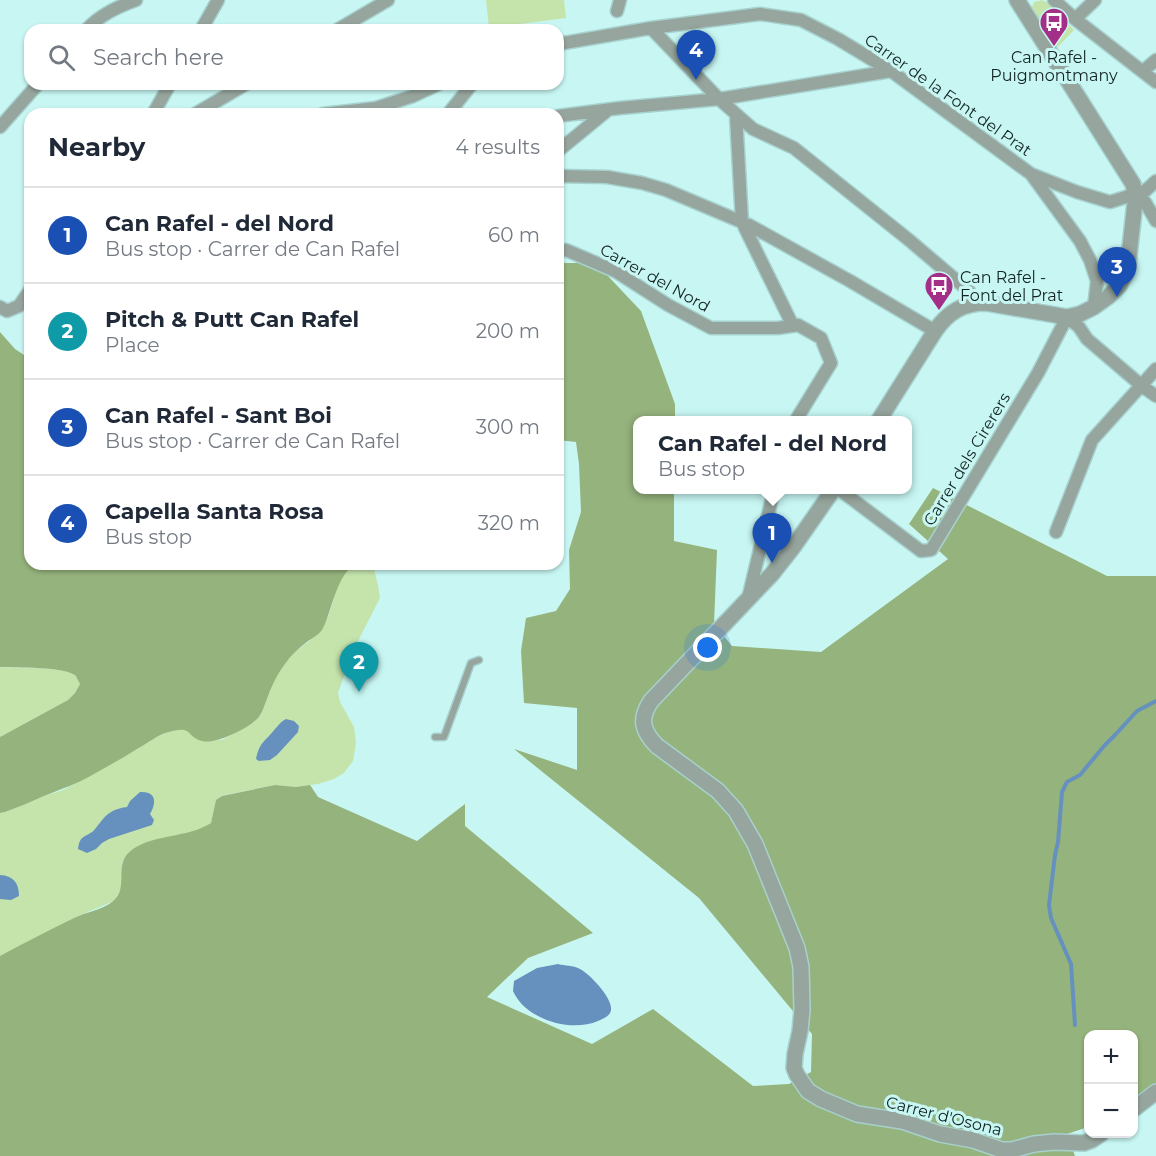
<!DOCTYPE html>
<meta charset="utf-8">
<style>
body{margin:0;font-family:Montserrat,sans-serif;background:#f2f2f3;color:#1f2937}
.controls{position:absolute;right:18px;bottom:18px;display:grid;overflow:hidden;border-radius:12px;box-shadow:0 2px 4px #0004}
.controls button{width:54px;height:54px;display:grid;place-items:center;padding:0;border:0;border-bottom:2px solid #e0e1e3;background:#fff;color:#1f2937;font:30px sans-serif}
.you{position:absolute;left:708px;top:648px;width:21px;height:21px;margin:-15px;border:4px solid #fff;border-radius:50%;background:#1a73e8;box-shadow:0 0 0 9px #1a73e833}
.badge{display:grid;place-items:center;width:39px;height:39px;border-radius:50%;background:#0b8043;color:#fff;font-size:20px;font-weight:700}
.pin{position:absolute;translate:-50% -50px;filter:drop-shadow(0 2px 3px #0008)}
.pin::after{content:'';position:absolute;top:32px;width:21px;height:18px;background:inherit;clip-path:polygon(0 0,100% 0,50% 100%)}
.popup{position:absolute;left:633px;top:416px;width:279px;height:78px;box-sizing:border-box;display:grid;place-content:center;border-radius:12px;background:#fff;filter:drop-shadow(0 2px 4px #0005);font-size:20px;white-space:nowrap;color:#747a83}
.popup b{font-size:22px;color:#1f2937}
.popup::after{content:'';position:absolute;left:50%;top:100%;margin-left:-12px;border:12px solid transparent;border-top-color:#fff}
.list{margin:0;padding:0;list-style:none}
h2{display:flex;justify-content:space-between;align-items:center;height:78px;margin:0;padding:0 24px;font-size:26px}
h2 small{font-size:20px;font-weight:400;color:#747a83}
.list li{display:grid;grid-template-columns:39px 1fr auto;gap:18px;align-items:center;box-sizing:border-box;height:96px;padding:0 24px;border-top:2px solid #e0e1e3}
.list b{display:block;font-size:22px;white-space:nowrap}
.list p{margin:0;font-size:20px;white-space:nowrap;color:#747a83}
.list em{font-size:20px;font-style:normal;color:#747a83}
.icon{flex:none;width:33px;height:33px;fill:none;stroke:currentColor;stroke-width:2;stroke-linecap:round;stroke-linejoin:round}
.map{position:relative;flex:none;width:1156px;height:1156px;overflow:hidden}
.search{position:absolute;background:#fff;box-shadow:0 2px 4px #0004;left:24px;top:24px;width:540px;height:66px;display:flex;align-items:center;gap:15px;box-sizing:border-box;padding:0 21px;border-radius:18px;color:#747a83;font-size:22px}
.panel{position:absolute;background:#fff;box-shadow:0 2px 4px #0004;left:24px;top:108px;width:540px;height:462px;border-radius:18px}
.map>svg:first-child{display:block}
.green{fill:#c5e4ac}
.forest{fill:#95b37d}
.water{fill:#6691be}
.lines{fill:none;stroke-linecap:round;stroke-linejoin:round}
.stream{stroke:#6691be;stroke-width:4}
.service-casing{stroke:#a7d1ce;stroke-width:9}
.minor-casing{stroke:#a7d1ce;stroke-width:15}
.tertiary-casing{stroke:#a7d1ce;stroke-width:18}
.service{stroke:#96a59d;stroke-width:6}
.minor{stroke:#96a59d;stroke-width:12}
.tertiary{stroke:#96a59d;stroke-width:15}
.labels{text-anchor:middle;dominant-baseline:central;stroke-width:6;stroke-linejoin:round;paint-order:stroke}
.poi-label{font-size:16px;fill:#132423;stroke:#c8f7f3}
.street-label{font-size:16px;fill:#132423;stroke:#c8f7f3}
</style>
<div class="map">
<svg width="1156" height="1156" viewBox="0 0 1156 1156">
<rect width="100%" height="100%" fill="#c8f7f3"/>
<path class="green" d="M486 0H564L566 18 489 28Z
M1042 0 1046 2 1074 30 1055 50 1031 10 1034 2Z
M363 564 374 569 378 585 380 598 352 653 338 693 340 702 354 727 356 743 353 761 344 773 334 779 318 784 296 787 275 785 221 796 216 801 211 823 201 830 151 842 122 863 121 890 114 901 76 917 0 956V813L5 812 47 795 63 790 139 748 151 739 166 733 182 728 189 732 195 737 222 740 254 722 260 716 268 694 278 673 286 662 295 652 317 635 328 617 338 586 343 576 348 570 357 565Z
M0 667C16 668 64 666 76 676 76 677 80 684 80 684L75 693 68 700 0 737Z"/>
<path class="forest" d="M558 263H579L607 275 641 311 675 404V420H637V490H674V541L717 550 714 624 732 646 821 652 948 559 909 524 933 488 1107 576H1156V1092L1134 1111V1034H1088V1127L1067 1134 1075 1156H0V956C24 943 49 930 74 918 86 912 102 910 112 902 131 888 111 864 133 849 155 834 188 838 211 823L216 800 222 796 275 785 296 787 310 785 318 797 417 841 465 804V826L593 933 528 958 487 997 592 1044 653 1009 753 1086 789 1084 811 1072 812 1034 699 898 514 749 577 770V708L524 703 521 651 526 618 556 611 570 589 569 550 581 512 579 464 576 442 558 440Z
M0 332 15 349 30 359V564H370L367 566C339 554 332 615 322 630 318 635 313 638 308 641 299 648 291 655 285 664 278 673 272 685 268 696 265 703 263 711 259 717 250 728 215 745 202 741 185 736 193 725 169 732 157 735 148 743 137 749 123 758 108 766 94 774 77 784 61 789 44 796 31 802 18 807 5 812L0 813V737L68 700 75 693 80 684C80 684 76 677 76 676 64 666 17 668 0 667Z"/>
<path class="water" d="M286 719 294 721 299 726 298 732 277 755 270 760 259 761 256 759C260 741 265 742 275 729 279 725 280 722 286 719Z
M140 792C156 791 157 802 150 814L154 820 152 825 109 839 102 843 96 849 87 853 78 849C80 836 83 838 92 832 94 831 98 825 99 824 107 813 113 809 127 807L130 801Z
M0 875C13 876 19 882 19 896L11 900 0 899Z
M558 964C565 966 573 965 580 969 590 974 617 1002 610 1013 608 1017 602 1019 598 1021 570 1033 525 1019 513 991L514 981 537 968Z"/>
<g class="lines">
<path class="stream" d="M1075 1025 1071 964 1051 918 1049 905 1055 855 1058 842 1062 792 1067 782 1080 775 1104 746 1115 735 1137 711 1156 701"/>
<g class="service-casing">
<path id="service" d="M435 737H444L471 663 479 660"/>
</g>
<g class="minor-casing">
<path id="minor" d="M1054 0 1075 19 1156 82
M617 11 620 0
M1075 19 1095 0
M651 28 719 99 753 129 794 148 909 240 969 291 973 303
M86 30C100 15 117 7 136 0
M201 30 218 0
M337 30 388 0
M558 44 651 28 760 14 801 20 838 39 891 71 1031 174 1080 241 1090 260 1097 281 1094 307
M1143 71 1156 60
M153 114 170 84
M195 114 246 84
M323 114 376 108 413 96 439 84
M448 114 472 84
M736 115 742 222 793 326
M558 116 620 108 719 99 891 71
M0 127 38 84
M558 151 608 110
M1031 174 1077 192 1110 202 1145 191 1156 181
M558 176 607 177 642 183 666 190 749 225 850 281 935 331
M1135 194 1145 202 1156 221
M558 251 566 250 615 271 668 305 711 328H778L798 325 821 338 831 363 796 420
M0 307 7 311 19 306 30 290
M840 490 921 551 931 550 1038 373 1067 317 1079 327 1087 339 1142 386 1156 396
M1056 532 1092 440 1156 369
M748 599 774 490"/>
</g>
<g class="tertiary-casing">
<path id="tertiary" d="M879 420 935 331C948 312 963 303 986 303L1067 317 1080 314 1094 307 1108 297 1119 286 1124 276 1128 265 1135 202V194L1133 184 1017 0
M833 490 794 546 772 574 651 701C639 719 642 731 657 746L718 791 736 811 755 844 797 948 801 967 802 1010 800 1031 795 1054 794 1068 797 1075 808 1091 821 1099 857 1114 902 1121 940 1134 973 1140 1002 1150H1012L1034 1144 1054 1142 1084 1143 1092 1140 1101 1134
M1134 1109 1156 1092"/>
</g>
<use href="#service" class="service"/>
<use href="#minor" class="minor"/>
<use href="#tertiary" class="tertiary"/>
</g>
<defs>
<g id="bus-pin" transform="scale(1.5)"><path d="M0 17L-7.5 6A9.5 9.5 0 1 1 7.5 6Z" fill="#a42f88" stroke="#c8f7f3"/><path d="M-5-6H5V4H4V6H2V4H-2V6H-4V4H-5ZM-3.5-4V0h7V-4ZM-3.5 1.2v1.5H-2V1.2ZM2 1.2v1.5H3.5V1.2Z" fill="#fff"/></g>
</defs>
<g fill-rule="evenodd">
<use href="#bus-pin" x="1054" y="22"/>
<use href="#bus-pin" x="939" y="286"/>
</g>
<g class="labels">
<g class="poi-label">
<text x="1054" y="57">Can Rafel -<tspan x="1054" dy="18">Puigmontmany</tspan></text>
<text x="960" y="277" text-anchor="start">Can Rafel -<tspan x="960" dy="18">Font del Prat</tspan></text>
</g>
<g class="street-label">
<text transform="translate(948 95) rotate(35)">Carrer de la Font del Prat</text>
<text transform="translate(655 278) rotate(29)">Carrer del Nord</text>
<text transform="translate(967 459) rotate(-59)">Carrer dels Cirerers</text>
<text transform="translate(944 1116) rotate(14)">Carrer d'Osona</text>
</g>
</g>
</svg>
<div class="controls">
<button>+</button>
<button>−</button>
</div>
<div class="you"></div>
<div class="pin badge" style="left:772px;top:563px;background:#1a4fb4">1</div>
<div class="popup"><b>Can Rafel - del Nord</b>Bus stop</div>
<div class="pin badge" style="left:359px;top:692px;background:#0f9aa8">2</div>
<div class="pin badge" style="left:1117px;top:297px;background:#1a4fb4">3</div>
<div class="pin badge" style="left:696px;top:80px;background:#1a4fb4">4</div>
<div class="search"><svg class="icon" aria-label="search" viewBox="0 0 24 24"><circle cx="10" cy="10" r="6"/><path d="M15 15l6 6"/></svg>Search here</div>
<section class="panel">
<h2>Nearby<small>4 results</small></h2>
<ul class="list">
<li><span class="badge" style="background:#1a4fb4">1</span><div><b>Can Rafel - del Nord</b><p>Bus stop · Carrer de Can Rafel</p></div><em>60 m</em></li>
<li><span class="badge" style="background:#0f9aa8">2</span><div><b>Pitch &amp; Putt Can Rafel</b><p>Place</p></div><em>200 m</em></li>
<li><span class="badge" style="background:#1a4fb4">3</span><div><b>Can Rafel - Sant Boi</b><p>Bus stop · Carrer de Can Rafel</p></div><em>300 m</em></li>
<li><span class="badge" style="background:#1a4fb4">4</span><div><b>Capella Santa Rosa</b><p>Bus stop</p></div><em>320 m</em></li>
</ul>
</section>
</div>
